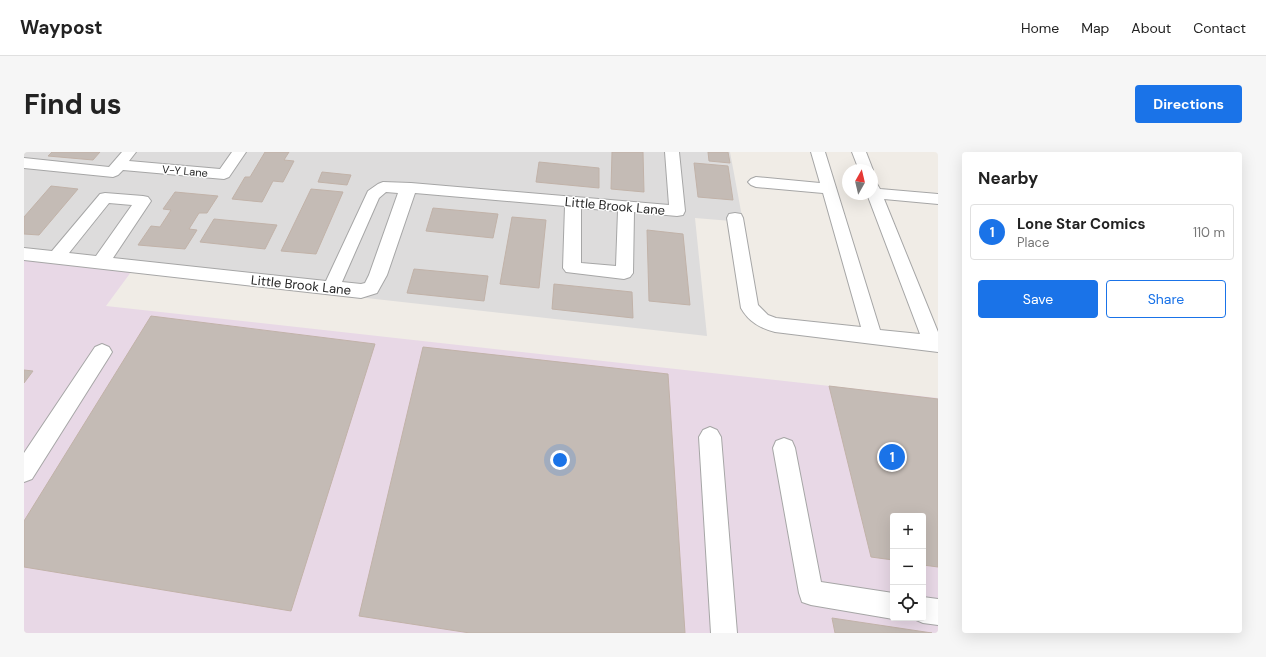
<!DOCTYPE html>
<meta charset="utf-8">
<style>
body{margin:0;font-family:"DM Sans",sans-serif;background:#f6f6f6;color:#222}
.controls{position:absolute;right:12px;bottom:12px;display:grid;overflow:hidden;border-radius:4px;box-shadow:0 4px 16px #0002}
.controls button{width:36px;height:36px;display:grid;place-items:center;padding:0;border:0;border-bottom:1px solid #e0e0e0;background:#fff;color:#222;font:20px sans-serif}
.compass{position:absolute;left:818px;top:12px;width:36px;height:36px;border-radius:50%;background:#fff;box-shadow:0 4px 16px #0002;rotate:8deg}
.you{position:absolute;left:536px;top:308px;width:14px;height:14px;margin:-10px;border:3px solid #fff;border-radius:50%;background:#1a73e8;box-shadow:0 0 0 6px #1a73e833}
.badge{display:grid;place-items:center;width:26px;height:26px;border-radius:50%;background:#1a73e8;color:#fff;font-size:13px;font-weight:700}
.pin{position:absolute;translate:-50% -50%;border:2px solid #fff;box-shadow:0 1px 4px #0006}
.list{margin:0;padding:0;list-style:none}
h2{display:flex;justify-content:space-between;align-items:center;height:52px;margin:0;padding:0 16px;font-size:17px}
h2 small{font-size:13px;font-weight:400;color:#767676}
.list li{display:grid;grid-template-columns:26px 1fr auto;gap:12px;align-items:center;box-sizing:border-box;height:56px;margin:0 8px 8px;padding:0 8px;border:1px solid #e0e0e0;border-radius:4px}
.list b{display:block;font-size:15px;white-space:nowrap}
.list p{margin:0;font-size:13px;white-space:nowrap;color:#767676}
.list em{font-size:13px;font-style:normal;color:#767676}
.actions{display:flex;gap:8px;padding:12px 16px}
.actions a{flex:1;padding:9px 0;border:1px solid #1a73e8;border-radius:4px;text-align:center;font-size:14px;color:#1a73e8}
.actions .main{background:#1a73e8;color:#fff}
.icon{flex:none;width:22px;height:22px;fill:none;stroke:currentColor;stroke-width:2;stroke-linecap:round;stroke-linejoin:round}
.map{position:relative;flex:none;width:914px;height:481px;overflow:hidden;border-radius:4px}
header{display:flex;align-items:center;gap:24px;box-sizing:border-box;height:56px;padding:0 20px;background:#fff;border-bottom:1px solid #e0e0e0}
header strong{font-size:19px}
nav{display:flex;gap:22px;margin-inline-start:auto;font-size:14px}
.intro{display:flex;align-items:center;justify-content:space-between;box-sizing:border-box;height:96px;padding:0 24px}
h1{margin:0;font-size:28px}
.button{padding:10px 18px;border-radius:4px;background:#1a73e8;color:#fff;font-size:14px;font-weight:700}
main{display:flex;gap:24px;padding:0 24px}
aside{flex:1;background:#fff;border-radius:4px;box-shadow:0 4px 16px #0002}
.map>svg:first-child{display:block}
.residential{fill:#dddcdc}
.industrial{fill:#e8d8e6;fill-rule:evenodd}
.building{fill:#c4bbb5;stroke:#c1b2a8}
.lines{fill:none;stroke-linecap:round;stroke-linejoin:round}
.minor-casing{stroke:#a6a6a6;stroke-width:2}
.minor{fill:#fff;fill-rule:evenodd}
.labels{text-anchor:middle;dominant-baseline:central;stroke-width:3;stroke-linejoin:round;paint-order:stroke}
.far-street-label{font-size:11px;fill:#1f1f1f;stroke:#fff}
.street-label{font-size:13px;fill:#1f1f1f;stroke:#fff}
</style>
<header>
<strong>Waypost</strong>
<nav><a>Home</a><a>Map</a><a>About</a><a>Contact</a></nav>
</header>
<div class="intro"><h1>Find us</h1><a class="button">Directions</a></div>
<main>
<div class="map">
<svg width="914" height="481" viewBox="0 0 914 481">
<rect width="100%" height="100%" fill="#f0ece6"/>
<path class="residential" d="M0 0H706L719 70 671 66 683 184 0 108Z"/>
<path class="industrial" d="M0 108 107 120 82 154 914 246V481H0ZM869 364H899V466H869Z"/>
<path class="building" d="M28 0H76L69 8 24 4Z
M241 0H265L260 8 270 9 259 30 249 29 238 50 208 47 221 25H226Z
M588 0H619L620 40 587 37Z
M684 0H704L706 11 685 9Z
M515 10 575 16V36L512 30Z
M670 11 704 14 709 48 674 45Z
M298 20 327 23 323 33 294 30Z
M27 34 54 37 15 83 0 82V65Z
M287 37 319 40 292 102 257 99Z
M151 40 194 44 183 61H175L165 77 173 78 161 97 114 93 127 74 136 75 147 58 139 57Z
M409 56 474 62 469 86 402 79Z
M488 65 522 68 515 136 476 132Z
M190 67 253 73 241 97 176 90Z
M623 78 659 82 666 153 625 149Z
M390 117 464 124 460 149 383 141Z
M530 132 608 140 609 166 528 157Z
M127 164 351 192 267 459 0 415V369Z
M399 195 644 222 661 481H446L335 464Z
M0 218 9 219 0 231Z
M805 234 914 247V415L899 413V364H869V408L847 405Z
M808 466 908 481H811Z"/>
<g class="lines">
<g class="minor-casing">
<path id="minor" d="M98 0H112L105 9 196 17 208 0H222L205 25 200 27 99 18 94 23 89 25 0 16V6L85 15Z
M641 0H655L661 59 659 63 653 64 610 60 609 121 606 125 600 127 542 120 539 116 541 54 391 41 363 123 353 141 337 146 0 108V96L28 99 76 42 81 41 119 44 124 45 127 49 89 106 302 129 344 39 354 32 359 30 387 31 645 53ZM362 40 374 41 345 123 341 131 337 132 318 130 355 46ZM85 51 108 53 72 104 45 101ZM557 56 594 59 592 114 557 111Z
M787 0H801L856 178 896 182 843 42H848V30L853 32 856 37 914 42V52L860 47 914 180V200L751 180C736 176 725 170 717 156L703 66 705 62 711 61 717 62 719 66 734 153 744 163 752 166 837 175 799 41 732 35 727 33 724 30 727 27 732 25 796 31Z
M828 0H842L849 18 848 20V18H835Z
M78 192 85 195 88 200 85 205 8 327 0 330V301L71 195Z
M686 275 693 278 697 285 713 481H687L675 285 679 278Z
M760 286 768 289 771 296 797 430 869 441V466H870L869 467 787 453 778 450 775 441 749 296 752 289Z
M899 445 914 447V473L899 471 890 467 899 466Z"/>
</g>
<use href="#minor" class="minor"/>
</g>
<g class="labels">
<g class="far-street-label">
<text transform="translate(161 19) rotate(5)">V-Y Lane</text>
</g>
<g class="street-label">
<text transform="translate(591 54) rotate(5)">Little Brook Lane</text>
<text transform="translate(277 133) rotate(6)">Little Brook Lane</text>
</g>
</g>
</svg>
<div class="controls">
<button>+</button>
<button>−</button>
<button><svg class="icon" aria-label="locate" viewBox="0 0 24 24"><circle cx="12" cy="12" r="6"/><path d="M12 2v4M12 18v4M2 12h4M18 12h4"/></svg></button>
</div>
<svg class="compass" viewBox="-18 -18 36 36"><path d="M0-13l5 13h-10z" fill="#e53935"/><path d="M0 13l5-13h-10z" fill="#767676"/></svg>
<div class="you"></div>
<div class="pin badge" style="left:868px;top:305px">1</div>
</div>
<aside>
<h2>Nearby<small></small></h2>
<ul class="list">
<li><span class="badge">1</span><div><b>Lone Star Comics</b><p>Place</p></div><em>110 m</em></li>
</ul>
<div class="actions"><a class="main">Save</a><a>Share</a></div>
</aside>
</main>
